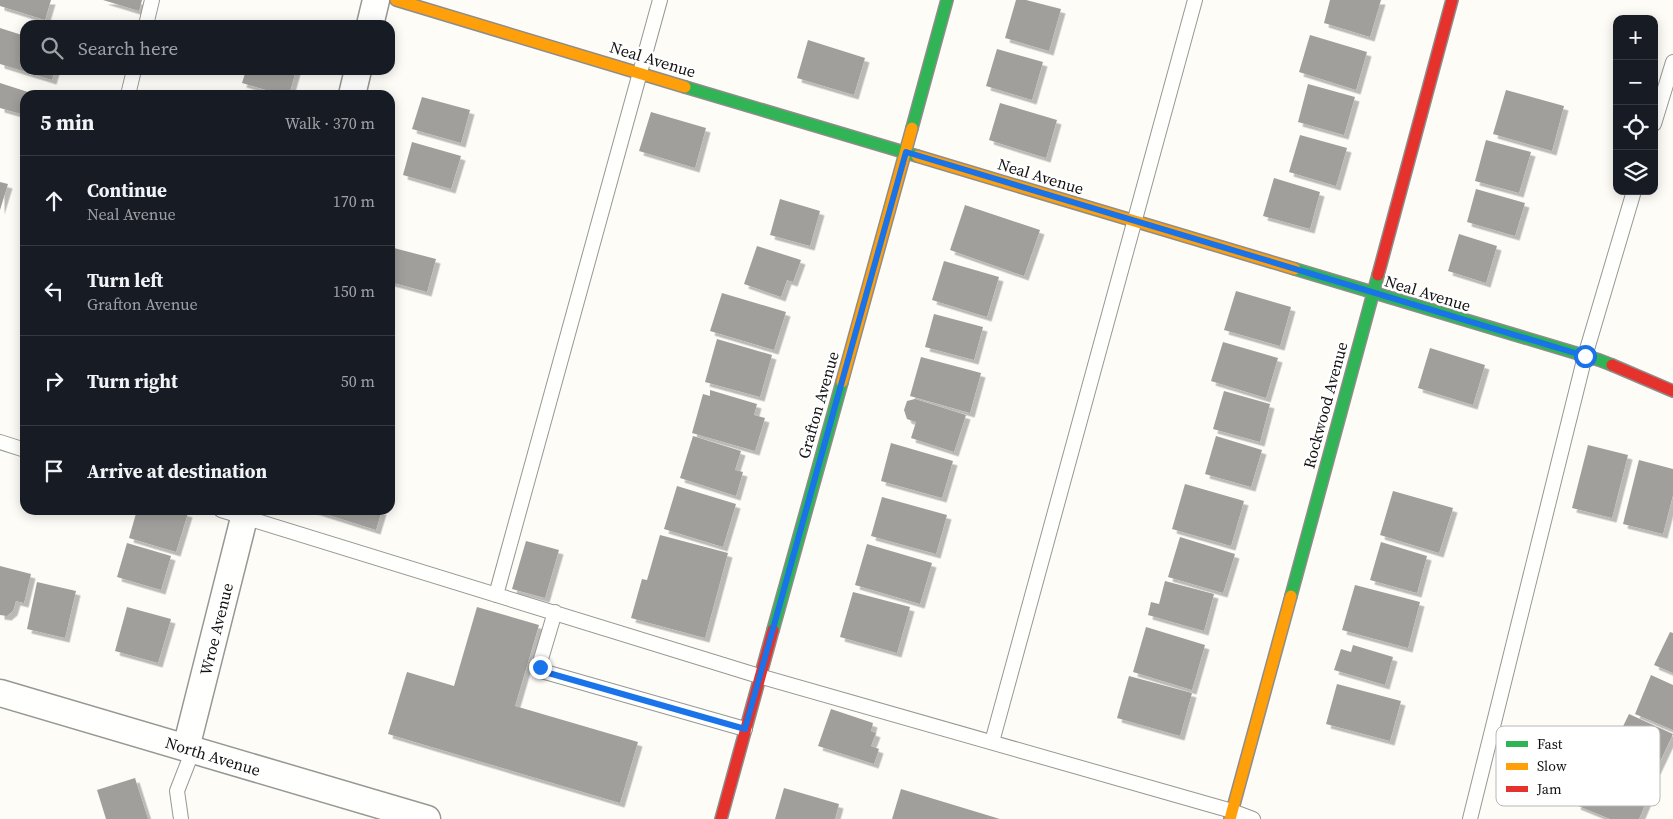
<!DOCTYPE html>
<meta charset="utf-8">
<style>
body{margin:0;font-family:"Source Serif 4",serif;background:#242831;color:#f1f3f6}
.controls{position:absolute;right:15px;top:15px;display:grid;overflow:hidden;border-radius:10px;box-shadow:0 2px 12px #0003}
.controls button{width:45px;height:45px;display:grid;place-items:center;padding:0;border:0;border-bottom:1px solid #363941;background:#171b24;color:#f1f3f6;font:25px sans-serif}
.stop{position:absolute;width:15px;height:15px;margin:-11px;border:4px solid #1a73e8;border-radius:50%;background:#fff}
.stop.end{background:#1a73e8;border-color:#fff;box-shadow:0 1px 5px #0008}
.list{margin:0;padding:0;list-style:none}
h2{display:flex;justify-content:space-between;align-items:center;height:65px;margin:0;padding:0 20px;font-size:21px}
h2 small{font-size:16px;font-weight:400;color:#9ea1a6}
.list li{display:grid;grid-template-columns:32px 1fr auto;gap:15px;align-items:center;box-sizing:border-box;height:90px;padding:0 20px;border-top:1px solid #363941}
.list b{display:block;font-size:19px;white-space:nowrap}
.list p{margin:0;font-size:16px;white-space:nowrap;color:#9ea1a6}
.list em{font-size:16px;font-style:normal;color:#9ea1a6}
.icon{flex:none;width:28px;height:28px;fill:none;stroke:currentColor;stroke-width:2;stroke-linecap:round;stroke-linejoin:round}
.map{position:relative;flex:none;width:1673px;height:819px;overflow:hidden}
.search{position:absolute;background:#171b24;box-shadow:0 2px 12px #0003;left:20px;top:20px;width:375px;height:55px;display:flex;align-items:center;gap:12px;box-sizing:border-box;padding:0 18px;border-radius:15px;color:#9ea1a6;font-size:19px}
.panel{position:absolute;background:#171b24;box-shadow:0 2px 12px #0003;left:20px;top:90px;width:375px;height:425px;border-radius:15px}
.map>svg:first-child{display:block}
.building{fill:#a19f9c;filter:url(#shadow)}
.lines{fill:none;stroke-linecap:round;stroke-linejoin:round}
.lane-casing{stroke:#979795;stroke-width:16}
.street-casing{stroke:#979795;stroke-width:29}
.fast-casing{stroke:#8e8d8b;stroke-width:14}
.slow-casing{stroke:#8e8d8b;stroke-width:14}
.jam-casing{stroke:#8e8d8b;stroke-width:14}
.lane{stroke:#fffffe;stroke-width:14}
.street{stroke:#fffffe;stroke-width:26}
.fast{stroke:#30b455;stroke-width:11}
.slow{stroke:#ff9f0a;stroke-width:11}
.jam{stroke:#e5322d;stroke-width:11}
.route{stroke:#1a73e8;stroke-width:6}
.labels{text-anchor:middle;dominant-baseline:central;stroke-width:5;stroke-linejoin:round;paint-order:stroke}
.street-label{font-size:16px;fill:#111;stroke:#fff}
.key{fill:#fff;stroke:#b8b8b8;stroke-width:1}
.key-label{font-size:14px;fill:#111}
</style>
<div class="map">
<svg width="1673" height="819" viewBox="0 0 1673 819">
<defs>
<filter id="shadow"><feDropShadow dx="4.5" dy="4.5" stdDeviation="0" flood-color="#0004"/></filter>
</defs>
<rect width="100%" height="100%" fill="#fdfcf7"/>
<path class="building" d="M0 0H51L45 20 0 6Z
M103 0H142L139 11Z
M1016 0H1026L1061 9 1049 51 1005 38Z
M1330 0H1381L1370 37 1324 23Z
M0 28 25 36V70H55L52 80 0 64Z
M1310 35 1367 52 1356 90 1299 72Z
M808 40 865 58 854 95 797 78Z
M997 49 1043 62 1032 100 986 86Z
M246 70H296L289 95H283L242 83Z
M0 83 28 92 27 95H25L21 114 0 108Z
M1308 84 1355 97 1344 135 1298 122Z
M1506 90 1564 106 1552 151 1493 134Z
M422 97 470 110 461 143 412 129Z
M1000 103 1057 120 1046 158 989 140Z
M651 112 706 128 695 168 639 151Z
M1300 135 1347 148 1336 186 1289 172Z
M1486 140 1531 152 1519 193 1475 181Z
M412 142 461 156 451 189 403 175Z
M1274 178 1320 192 1310 229 1263 216Z
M0 182 8 184 0 210Z
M1476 189 1525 203 1515 236 1467 222Z
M780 199 820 211 810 246 770 235Z
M965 205 1040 230 1024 276 950 250Z
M1459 234 1497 246 1486 283 1448 271Z
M757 246 801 260 793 282 787 280 781 297 744 284Z
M390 247 436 259 427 292 390 282Z
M944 261 999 277 987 317 932 300Z
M1236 291 1291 307 1280 346 1224 330Z
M722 293 786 312 774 350 710 331Z
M934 314 983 327 974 360 925 347Z
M717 339 772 355 760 397 705 382Z
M1223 342 1278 358 1266 398 1211 381Z
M1430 348 1485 365 1473 405 1418 388Z
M921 357 981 373 970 413 910 396Z
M710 390 757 404 754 415 765 418 755 451 692 433 703 394 710 396Z
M1224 391 1270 404 1260 442 1213 429Z
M915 399 966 415 954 452 911 438 916 422 907 419 904 410 907 401Z
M693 436 741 451 735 470 743 472 736 496 680 478Z
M1216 436 1262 450 1251 487 1205 474Z
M891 443 953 461 942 498 881 481Z
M1588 445 1628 455 1612 518 1572 508Z
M1639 460 1673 469V495L1663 534 1623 524Z
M1185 484 1244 501 1231 546 1172 529Z
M677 486 736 504 723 547 664 529Z
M1393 491 1453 508 1439 553 1380 535Z
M882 497 947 515 936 554 871 536Z
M137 510H177L188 513 176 552 129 538Z
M313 510H382L376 530Z
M660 535 728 553 705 638 631 618 642 579 647 580Z
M1180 537 1235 554 1223 593 1168 577Z
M526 541 559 550 545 598 512 589Z
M1381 542 1427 556 1417 593 1370 580Z
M127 543 171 556 161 590 117 577Z
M867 544 932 563 920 604 855 585Z
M0 566 31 574 24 603 16 601 13 611 7 616 0 615Z
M1165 581 1214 594 1204 631 1148 615 1151 602 1159 604Z
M37 582 76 591 65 638 27 629Z
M1355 585 1420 602 1408 648 1342 630Z
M853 592 910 607 897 653 840 637Z
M127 607 171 619 158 663 115 651Z
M477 607 539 625 515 706 638 742 620 803 388 734 407 672 454 686Z
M1146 627 1205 645 1192 690 1133 672Z
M1670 632 1673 633V673L1654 665Z
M1353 645 1393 657 1385 685 1334 670 1341 649 1351 652Z
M1651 675 1673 685V730L1635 714Z
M1129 676 1192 693 1180 736 1117 718Z
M1337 684 1401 701 1390 741 1326 724Z
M831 709 873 723 871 731 876 733 871 746 879 749 874 764 818 746Z
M1629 714 1673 734 1656 770 1612 749Z
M1591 768 1650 793 1639 819H1610L1576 805Z
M135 778 148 819H106L97 790Z
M784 788 839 804 835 819H775Z
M901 789 1000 819H892Z"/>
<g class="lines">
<g class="lane-casing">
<path id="lane" d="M146 25 152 0
M128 95 134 70
M1654 124 1673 62
M0 442 25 450
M221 510 759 676 1232 811 1253 819
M496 595 660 0
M555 612 541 659 540 667 545 672 745 729
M992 742 1195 0
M181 819 177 791 193 750
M1470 819 1585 356 1634 191"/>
</g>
<g class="street-casing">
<path id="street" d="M370 25 376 0
M352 95 358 70
M0 693 427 819
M186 748 246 510"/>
</g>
<g class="fast-casing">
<path id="fast" d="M685 87 917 156
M912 128 947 0
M1295 269 1599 360 1612 365
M1291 596 1378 275
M773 630 842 382"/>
</g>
<g class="slow-casing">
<path id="slow" d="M396 0 685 87
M917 156 1295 269
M842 382 912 128
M1230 819 1291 596"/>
</g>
<g class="jam-casing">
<path id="jam" d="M1378 275 1452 0
M1612 365 1673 391
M721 819 773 630"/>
</g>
<use href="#lane" class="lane"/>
<use href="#street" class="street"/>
<use href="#fast" class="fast"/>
<use href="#slow" class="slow"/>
<use href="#jam" class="jam"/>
</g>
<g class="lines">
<path class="route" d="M540 667 545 672 745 729 906 152 1585 356"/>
</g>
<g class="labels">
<g class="street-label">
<text transform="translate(653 59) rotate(17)">Neal Avenue</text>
<text transform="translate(1041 176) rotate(17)">Neal Avenue</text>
<text transform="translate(1428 293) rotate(17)">Neal Avenue</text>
<text transform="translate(818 405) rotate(-74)">Grafton Avenue</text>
<text transform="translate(1325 405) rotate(-75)">Rockwood Avenue</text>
<text transform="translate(216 629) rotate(-76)">Wroe Avenue</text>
<text transform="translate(213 756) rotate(17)">North Avenue</text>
</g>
</g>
<rect x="1496" y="726" width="164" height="80" rx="8" class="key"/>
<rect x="1506" y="741" width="22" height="6" fill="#30b455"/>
<rect x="1506" y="763" width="22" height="7" fill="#ff9f0a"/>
<rect x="1506" y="786" width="22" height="6" fill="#e5322d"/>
<g class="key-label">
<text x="1537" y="749">Fast</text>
<text x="1537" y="771">Slow</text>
<text x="1537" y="794">Jam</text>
</g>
</svg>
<div class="controls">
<button>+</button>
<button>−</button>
<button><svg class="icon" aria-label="locate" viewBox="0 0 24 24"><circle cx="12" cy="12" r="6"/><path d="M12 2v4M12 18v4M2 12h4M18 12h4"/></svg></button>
<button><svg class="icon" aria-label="layers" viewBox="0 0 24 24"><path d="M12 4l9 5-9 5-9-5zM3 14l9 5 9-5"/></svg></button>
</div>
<div class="stop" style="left:1585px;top:356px"></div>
<div class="stop end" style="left:540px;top:667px"></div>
<div class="search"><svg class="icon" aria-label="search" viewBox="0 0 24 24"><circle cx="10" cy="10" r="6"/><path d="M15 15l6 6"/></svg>Search here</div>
<section class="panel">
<h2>5 min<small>Walk · 370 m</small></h2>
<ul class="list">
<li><svg class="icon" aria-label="ahead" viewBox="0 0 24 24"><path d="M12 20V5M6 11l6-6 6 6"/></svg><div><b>Continue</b><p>Neal Avenue</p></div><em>170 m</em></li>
<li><svg class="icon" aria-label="left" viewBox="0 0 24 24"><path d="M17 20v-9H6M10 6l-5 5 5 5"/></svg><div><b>Turn left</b><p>Grafton Avenue</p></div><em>150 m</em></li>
<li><svg class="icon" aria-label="right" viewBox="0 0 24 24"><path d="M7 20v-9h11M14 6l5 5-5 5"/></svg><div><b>Turn right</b></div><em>50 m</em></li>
<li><svg class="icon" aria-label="arrive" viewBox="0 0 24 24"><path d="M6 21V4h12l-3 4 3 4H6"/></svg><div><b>Arrive at destination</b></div></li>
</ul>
</section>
</div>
